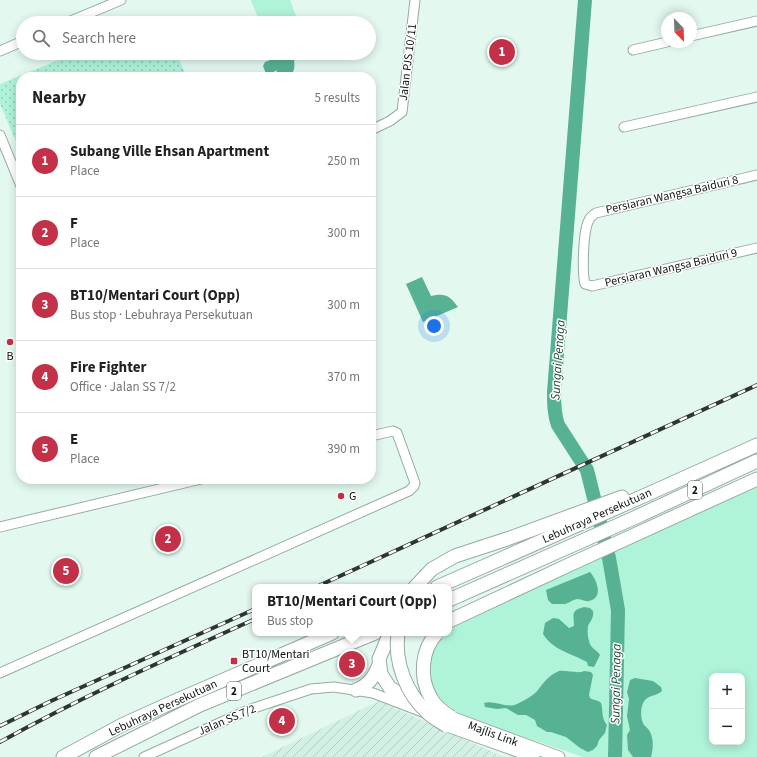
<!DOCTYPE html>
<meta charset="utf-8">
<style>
body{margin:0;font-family:"Source Sans 3",sans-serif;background:#f2f2f2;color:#222}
.controls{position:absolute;right:12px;bottom:12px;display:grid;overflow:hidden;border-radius:8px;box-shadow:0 2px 10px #0003}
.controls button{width:36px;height:36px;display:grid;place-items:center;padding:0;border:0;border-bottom:1px solid #e0e0e0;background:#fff;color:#222;font:20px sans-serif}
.compass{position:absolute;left:661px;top:12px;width:36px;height:36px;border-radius:50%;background:#fff;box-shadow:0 2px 10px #0003;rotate:157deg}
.you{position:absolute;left:434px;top:326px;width:14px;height:14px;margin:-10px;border:3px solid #fff;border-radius:50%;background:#1a73e8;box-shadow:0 0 0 6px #1a73e833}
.badge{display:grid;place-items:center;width:26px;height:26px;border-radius:50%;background:#c23147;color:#fff;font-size:13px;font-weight:700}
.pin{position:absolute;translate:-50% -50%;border:2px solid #fff;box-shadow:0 1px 4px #0006}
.popup{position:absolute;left:252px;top:584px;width:200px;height:52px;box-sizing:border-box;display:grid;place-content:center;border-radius:8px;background:#fff;filter:drop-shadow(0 1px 3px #0005);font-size:13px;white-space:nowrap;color:#767676}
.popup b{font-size:15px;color:#222}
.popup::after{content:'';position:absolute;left:50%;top:100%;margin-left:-8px;border:8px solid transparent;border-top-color:#fff}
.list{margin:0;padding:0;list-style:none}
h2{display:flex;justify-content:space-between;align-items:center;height:52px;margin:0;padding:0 16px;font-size:17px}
h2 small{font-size:13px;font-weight:400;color:#767676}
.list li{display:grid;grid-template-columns:26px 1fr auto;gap:12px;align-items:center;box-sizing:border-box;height:72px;padding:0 16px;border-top:1px solid #e0e0e0}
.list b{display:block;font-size:15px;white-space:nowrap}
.list p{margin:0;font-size:13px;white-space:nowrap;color:#767676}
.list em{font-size:13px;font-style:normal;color:#767676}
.icon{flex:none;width:22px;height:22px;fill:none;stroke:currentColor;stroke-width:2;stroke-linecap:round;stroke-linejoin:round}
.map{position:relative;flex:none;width:757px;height:757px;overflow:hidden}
.search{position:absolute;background:#fff;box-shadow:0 2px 10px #0003;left:16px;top:16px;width:360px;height:44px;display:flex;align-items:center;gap:10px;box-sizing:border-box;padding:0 14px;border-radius:22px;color:#767676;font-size:15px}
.panel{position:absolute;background:#fff;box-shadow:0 2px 10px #0003;left:16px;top:72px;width:360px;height:412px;border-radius:16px}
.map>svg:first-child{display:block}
.industrial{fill:url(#industrial-furrows)}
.grass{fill:#aff3d9;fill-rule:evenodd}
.park{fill:url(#park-dots)}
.water{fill:#57b294}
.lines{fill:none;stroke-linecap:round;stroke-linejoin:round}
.river{stroke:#57b294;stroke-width:14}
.minor-casing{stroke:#96aaa2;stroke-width:11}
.major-casing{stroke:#96aaa2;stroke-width:13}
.highway-casing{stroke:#96aaa2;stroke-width:15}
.minor{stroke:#fff;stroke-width:9}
.major{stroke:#fff;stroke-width:11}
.highway{stroke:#fff;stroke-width:13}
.rail-casing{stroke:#2d3632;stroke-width:4}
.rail{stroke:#fff;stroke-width:2.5;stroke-dasharray:8;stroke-linecap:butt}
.highway-bridge-casing{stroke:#96aaa2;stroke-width:15;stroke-linecap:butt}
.highway-bridge{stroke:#fff;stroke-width:13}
.poi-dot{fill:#c23147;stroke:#fff;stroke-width:1.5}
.labels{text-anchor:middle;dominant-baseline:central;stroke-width:3;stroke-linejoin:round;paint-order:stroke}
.shield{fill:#fff;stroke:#565a58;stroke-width:1}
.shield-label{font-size:11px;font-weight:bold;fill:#0d1411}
.street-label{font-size:12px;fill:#0d1411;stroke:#fff}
.poi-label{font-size:12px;fill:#0d1411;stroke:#fff;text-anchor:start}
.water-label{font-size:13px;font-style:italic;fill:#1e4639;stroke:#fff}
</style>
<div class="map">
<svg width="757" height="757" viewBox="0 0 757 757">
<defs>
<pattern id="industrial-furrows" width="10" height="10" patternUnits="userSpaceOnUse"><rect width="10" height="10" fill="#d2f1e4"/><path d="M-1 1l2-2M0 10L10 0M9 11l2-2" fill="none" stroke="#b3cec3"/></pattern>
<pattern id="park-dots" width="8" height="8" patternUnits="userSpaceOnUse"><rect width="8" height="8" fill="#aff3d9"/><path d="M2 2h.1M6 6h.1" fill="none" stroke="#95cfb9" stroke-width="1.8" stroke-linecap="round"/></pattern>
</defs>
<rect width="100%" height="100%" fill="#e3f9f0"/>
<path class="industrial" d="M379 701 504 757H262Z"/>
<path class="grass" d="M251 0H290L296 16 279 23H260Z
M757 487V757H583L474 720 453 710 440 701 432 690 429 678 432 649 439 638 446 633H449V631L466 619ZM712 676H742V742H712Z"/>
<path class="park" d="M76 53H176L187 77H21V153L0 104V84Z"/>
<path class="water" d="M265 53H294C293 63 298 70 288 77L279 76 276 73 277 70 270 74H266L263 66 265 62 270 60 267 58Z
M422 277 431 296C445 293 449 295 458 307L423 322 406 284Z
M590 572C597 580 604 598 589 601 585 602 581 599 577 599 572 600 569 603 565 604 561 604 556 604 552 604L548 600 546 590Z
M584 607 590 608 593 611C594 618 591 620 588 626 587 632 588 641 591 646 594 650 598 651 600 655L594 667 588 666 587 662C571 653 554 651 543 634L545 623 553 618 559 619 569 628 574 626C574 614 570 611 584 607Z
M559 671C566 670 579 674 584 671L591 672 593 675 589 695 590 698C593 700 597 700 600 702 604 705 600 717 607 725L605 733 599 740 597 746 593 750 588 752 580 748 566 737 551 732H547L537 726 535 720 526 715H518L506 708 497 709 485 707 484 703C494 700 507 709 517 704 525 700 533 696 538 690 544 682 549 675 559 671Z
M635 678 653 681 661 687 662 691C657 696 649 695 645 700 640 706 640 718 644 725 646 727 649 729 650 732 654 740 653 749 651 757H633L628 750 627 735 630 730 627 716 629 699 627 692 630 680Z"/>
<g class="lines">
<path class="river" d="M585 0 554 392C554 403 554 414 558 425L587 470 609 558 618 610 615 757"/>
<g class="minor-casing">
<path id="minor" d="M66 23 121 0
M691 36 757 21
M633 50 667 42
M0 51 23 41
M624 127 757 97
M371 130 390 121 402 112 415 0
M0 135 21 186
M757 175 596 213C593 215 590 217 589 220 583 230 582 272 585 284L592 286 757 248
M0 527 201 479
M0 673 409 491 414 486 415 483 397 433 393 431 371 436
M144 757 248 710 311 689 334 687 373 693 425 713"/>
</g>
<g class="major-casing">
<path id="major" d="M451 717 559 757
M447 726 534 757"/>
</g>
<g class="highway-casing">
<path id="highway" d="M415 587 432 569 455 556 507 539 622 497
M437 587 648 494 757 445
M449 600 634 518 757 461
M449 621 573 563 757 479
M390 633 379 659 381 674 390 688 408 698
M356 690C369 685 374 677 379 665
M63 757 122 725 175 701 332 633
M96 757 200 705 375 633"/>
</g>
<use href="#minor" class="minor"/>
<use href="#major" class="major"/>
<use href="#highway" class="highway"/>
<g class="rail-casing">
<path id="rail" d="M316 587 757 385
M0 726 51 701 255 609
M0 742C83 696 169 658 255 619"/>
</g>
<use href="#rail" class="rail"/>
<g class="highway-bridge-casing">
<path id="highway-bridge" d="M398 633C394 662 406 694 429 714 434 719 441 722 447 726
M437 633C421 650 419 678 431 698 435 706 443 712 451 717"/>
</g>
<use href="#highway-bridge" class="highway-bridge"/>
</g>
<g class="poi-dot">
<circle cx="10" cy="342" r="4"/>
<circle cx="341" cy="496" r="4"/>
<rect x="230" y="657" width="8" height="8" rx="2"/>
</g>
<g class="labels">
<g class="shield">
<rect x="688" y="481" width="14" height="18" rx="3"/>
<rect x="227" y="682" width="14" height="18" rx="3"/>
</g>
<g class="shield-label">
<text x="695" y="490">2</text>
<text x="234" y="691">2</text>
</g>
<g class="street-label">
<text transform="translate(408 62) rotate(-83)">Jalan PJS 10/11</text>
<text transform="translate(672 195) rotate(-13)">Persiaran Wangsa Baiduri 8</text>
<text transform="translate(671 268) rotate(-13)">Persiaran Wangsa Baiduri 9</text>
<text transform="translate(597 516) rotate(-24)">Lebuhraya Persekutuan</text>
<text transform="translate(163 708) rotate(-25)">Lebuhraya Persekutuan</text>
<text transform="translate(227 720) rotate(-23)">Jalan SS 7/2</text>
<text transform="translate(493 734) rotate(20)">Majlis Link</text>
</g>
<g class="poi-label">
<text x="10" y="356" text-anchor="middle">B</text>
<text x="349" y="496">G</text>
<text x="242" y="654">BT10/Mentari<tspan x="242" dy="14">Court</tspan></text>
</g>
<g class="water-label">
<text transform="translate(558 360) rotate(-86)">Sungai Penaga</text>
<text transform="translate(616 684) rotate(-89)">Sungai Penaga</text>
</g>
</g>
</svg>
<div class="controls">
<button>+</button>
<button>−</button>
</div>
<svg class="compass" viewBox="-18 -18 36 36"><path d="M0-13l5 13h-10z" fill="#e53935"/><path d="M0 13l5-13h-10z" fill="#767676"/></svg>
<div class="you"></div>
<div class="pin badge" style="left:502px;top:52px">1</div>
<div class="pin badge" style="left:168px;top:539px">2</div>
<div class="pin badge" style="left:352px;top:664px">3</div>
<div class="popup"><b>BT10/Mentari Court (Opp)</b>Bus stop</div>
<div class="pin badge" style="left:282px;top:721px">4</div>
<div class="pin badge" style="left:66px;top:571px">5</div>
<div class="search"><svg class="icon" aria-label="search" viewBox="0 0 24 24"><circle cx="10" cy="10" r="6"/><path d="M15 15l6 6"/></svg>Search here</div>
<section class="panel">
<h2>Nearby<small>5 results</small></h2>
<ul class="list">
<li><span class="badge">1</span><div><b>Subang Ville Ehsan Apartment</b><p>Place</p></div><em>250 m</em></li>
<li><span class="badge">2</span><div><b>F</b><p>Place</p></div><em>300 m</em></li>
<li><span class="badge">3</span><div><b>BT10/Mentari Court (Opp)</b><p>Bus stop · Lebuhraya Persekutuan</p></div><em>300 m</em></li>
<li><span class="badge">4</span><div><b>Fire Fighter</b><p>Office · Jalan SS 7/2</p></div><em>370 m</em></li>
<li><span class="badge">5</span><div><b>E</b><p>Place</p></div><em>390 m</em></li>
</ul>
</section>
</div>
